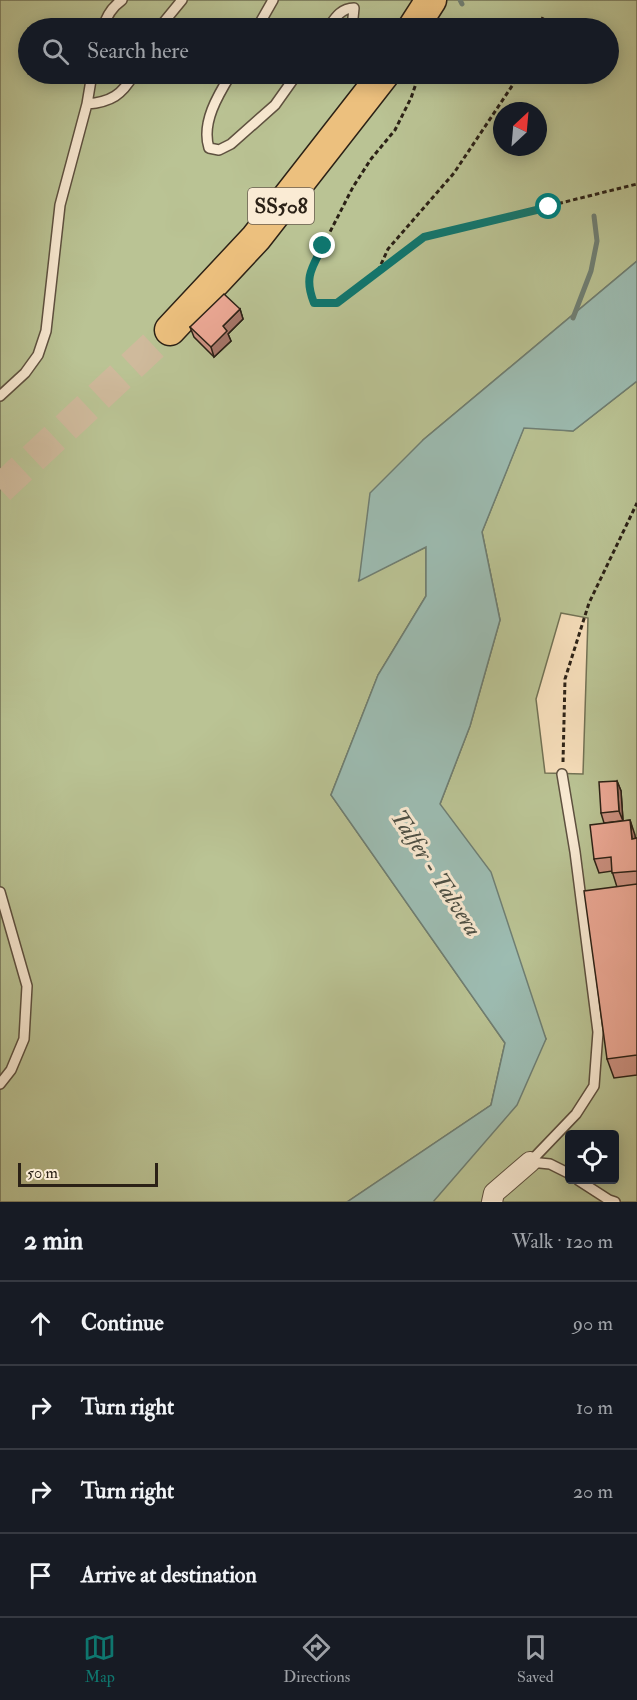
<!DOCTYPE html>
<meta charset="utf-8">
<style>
body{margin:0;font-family:"IM FELL Double Pica",serif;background:#20242c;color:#f1f3f6}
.controls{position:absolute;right:18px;bottom:18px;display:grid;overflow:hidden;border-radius:6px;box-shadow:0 3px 15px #0003}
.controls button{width:54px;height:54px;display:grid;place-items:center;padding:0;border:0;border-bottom:2px solid #363941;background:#171b24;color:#f1f3f6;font:30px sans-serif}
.compass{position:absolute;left:493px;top:102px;width:54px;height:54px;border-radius:50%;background:#171b24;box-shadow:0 3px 15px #0003;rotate:26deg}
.scale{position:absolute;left:18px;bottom:15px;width:140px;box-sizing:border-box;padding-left:6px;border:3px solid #2b2116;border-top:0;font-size:16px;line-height:21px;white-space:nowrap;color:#2b2116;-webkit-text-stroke:4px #faebd4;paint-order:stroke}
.stop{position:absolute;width:18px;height:18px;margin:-14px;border:4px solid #0f766e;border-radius:50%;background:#fff}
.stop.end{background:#0f766e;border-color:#fff;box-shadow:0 2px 6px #0008}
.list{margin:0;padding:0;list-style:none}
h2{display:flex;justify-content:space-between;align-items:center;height:78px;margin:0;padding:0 24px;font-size:26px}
h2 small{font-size:20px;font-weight:400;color:#9ea1a6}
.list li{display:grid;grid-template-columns:39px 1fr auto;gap:18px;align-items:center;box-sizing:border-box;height:84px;padding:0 24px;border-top:2px solid #363941}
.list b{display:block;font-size:22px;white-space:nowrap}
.list em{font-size:20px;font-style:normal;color:#9ea1a6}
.icon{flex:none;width:33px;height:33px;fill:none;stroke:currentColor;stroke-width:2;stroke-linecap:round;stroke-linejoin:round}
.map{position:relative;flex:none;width:637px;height:1202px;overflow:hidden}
.search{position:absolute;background:#171b24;box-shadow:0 3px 15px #0003;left:18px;right:18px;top:18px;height:66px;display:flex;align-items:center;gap:15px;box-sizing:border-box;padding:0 21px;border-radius:33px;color:#9ea1a6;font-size:22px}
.sheet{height:414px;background:#171b24}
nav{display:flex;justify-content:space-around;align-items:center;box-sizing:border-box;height:84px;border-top:2px solid #363941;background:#171b24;font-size:16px;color:#9ea1a6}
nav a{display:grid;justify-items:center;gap:3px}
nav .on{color:#0f766e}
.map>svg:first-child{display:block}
.green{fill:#bac394;stroke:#727255;stroke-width:1.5;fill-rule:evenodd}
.water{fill:#9dbdb3;stroke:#6f7f74;stroke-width:1.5}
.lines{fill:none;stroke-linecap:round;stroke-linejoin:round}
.stream{stroke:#6f7f74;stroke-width:5}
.primary-tunnel{stroke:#cfba9c;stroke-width:30;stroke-dasharray:30 15;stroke-linecap:butt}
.lane-casing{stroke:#5e5140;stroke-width:12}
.street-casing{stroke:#5e5140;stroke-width:22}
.primary-casing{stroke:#2b2116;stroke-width:33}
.path{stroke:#2b2116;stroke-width:3;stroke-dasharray:4.5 3;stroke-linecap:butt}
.lane{stroke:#faebd4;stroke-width:9}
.street{stroke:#faebd4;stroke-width:20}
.primary{stroke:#ecc07e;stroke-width:30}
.wall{fill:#cc9181;stroke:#2b2116;stroke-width:1.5}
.shaded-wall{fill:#a67669;stroke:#2b2116;stroke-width:1.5}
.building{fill:#eda996;stroke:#2b2116;stroke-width:1.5}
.route{stroke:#0f766e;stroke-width:8}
.labels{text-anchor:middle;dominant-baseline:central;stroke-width:6;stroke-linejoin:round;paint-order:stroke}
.shield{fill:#faebd4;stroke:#695e4f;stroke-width:1.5}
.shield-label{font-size:21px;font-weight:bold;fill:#2b2116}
.water-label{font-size:24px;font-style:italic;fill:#4d5045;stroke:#faebd4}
</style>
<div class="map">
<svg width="637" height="1202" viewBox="0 0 637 1202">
<rect width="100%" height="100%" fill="#f8e0bd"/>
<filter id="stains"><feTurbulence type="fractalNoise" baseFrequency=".00333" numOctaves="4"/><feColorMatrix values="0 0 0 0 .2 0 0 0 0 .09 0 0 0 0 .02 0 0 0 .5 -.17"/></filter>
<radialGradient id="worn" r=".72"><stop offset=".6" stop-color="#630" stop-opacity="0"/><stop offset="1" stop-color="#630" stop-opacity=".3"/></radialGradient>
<path class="green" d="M0 0H637V261L423 440 359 580 426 547V596L378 675 331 795 505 1043 491 1105 347 1202H0ZM28 28H608V74H28ZM502 111H538V147H502Z
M637 381V1202H433L546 1039 440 804 470 726 500 620 482 532 524 427 573 431ZM561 613 588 618 583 774 545 773 536 699ZM570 1134H614V1180H570Z"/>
<path class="water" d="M637 261V381L573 431 524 428 482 532 500 620 470 726 440 804 491 872 546 1039 517 1105 433 1202H347L491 1105 505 1043 331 795 378 675 426 596V547L359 581 370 493 423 440Z"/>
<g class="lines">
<path class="stream" d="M460 0 462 4
M573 318 591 271 597 241 594 216"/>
<path class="primary-tunnel" d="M0 489 170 330"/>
<g class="lane-casing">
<path id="lane" d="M103 28C106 17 112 7 122 0
M159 28 182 0
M257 28 273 0
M328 28C335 18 341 8 354 8L352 28
M231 74C218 95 201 123 209 148L219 150 231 144 275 105 297 74
M87 104C111 102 122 95 134 74
M0 396 25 373 38 355 46 331 60 205 87 104 92 74
M0 892 27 986 24 1039 11 1070 0 1084
M530 1162 576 1114 594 1086 598 1032 575 852 562 774
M530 1162 550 1164 570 1174
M578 1180 609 1200 615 1202"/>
</g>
<g class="street-casing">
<path id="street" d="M492 1202 494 1193 530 1162"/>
</g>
<g class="primary-casing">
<path id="primary" d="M413 28 431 0
M170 330 256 238 384 74"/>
</g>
<path class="path" d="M538 28 543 17
M413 74 418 78 411 98 395 130 371 159 353 187 312 267 308 287 314 303H337L424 237 637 184
M378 271 388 249 454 173 520 74
M563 762 565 679 589 603 637 503"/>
<use href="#lane" class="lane"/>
<use href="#street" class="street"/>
<use href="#primary" class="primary"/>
</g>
<path class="wall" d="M240 309 243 319 228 334 231 341 214 357 194 337 190 327Z
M617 781 621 791 623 821 630 820 635 838H637V1075L614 1078 607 1059 617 887 612 871 599 873 594 859 621 821 604 823 601 813Z"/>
<path class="shaded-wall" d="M240 309 243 319 228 334 231 341 214 357 211 347 223 326Z
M617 781 621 791 623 821 619 811Z
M630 820 635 835 637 853 632 839Z"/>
<path class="building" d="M224 294 240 309 223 326 227 331 211 347 190 327Z
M617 781 619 811 601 813 599 782Z
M630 820 632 839 637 838V871L612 873 611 857 594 859 590 825Z
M637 884V1055L607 1059 584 891Z"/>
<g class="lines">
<path class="route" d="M323 246C311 269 304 278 314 303H337L424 237 549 207"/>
</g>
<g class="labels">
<rect class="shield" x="248" y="188" width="66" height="36" rx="4.5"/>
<g class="shield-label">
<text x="281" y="206">SS508</text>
</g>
<g class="water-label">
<text transform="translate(436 873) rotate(57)">Talfer - Talvera</text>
</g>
</g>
<rect width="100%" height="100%" filter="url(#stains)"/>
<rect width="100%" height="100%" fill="url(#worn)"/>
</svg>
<div class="controls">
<button><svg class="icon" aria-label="locate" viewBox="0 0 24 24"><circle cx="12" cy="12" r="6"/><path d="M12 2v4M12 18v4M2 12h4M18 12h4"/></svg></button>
</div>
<svg class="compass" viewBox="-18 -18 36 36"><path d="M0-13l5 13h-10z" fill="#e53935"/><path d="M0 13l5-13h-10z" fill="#9ea1a6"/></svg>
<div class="scale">50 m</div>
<div class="stop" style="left:549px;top:207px"></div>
<div class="stop end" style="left:323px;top:246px"></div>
<div class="search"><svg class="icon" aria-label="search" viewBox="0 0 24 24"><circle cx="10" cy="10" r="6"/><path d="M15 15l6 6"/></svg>Search here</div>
</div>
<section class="sheet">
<h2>2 min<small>Walk · 120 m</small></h2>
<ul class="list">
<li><svg class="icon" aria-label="ahead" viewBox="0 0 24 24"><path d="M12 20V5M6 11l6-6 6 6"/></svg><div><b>Continue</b></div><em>90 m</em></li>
<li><svg class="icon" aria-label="right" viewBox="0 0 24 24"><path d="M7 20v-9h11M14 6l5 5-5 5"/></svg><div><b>Turn right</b></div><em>10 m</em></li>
<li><svg class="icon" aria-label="right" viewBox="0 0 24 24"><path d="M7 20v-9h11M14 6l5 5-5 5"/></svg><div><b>Turn right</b></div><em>20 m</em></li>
<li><svg class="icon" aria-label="arrive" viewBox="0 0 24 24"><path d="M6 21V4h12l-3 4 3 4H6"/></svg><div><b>Arrive at destination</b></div></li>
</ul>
</section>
<nav>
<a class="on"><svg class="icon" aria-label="map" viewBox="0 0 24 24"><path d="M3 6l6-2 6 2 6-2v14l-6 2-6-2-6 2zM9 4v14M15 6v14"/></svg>Map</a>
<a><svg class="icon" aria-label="directions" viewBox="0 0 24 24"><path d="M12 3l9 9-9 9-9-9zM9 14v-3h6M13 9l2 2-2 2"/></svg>Directions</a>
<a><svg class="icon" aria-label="saved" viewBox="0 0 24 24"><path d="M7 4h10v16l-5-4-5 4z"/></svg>Saved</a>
</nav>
